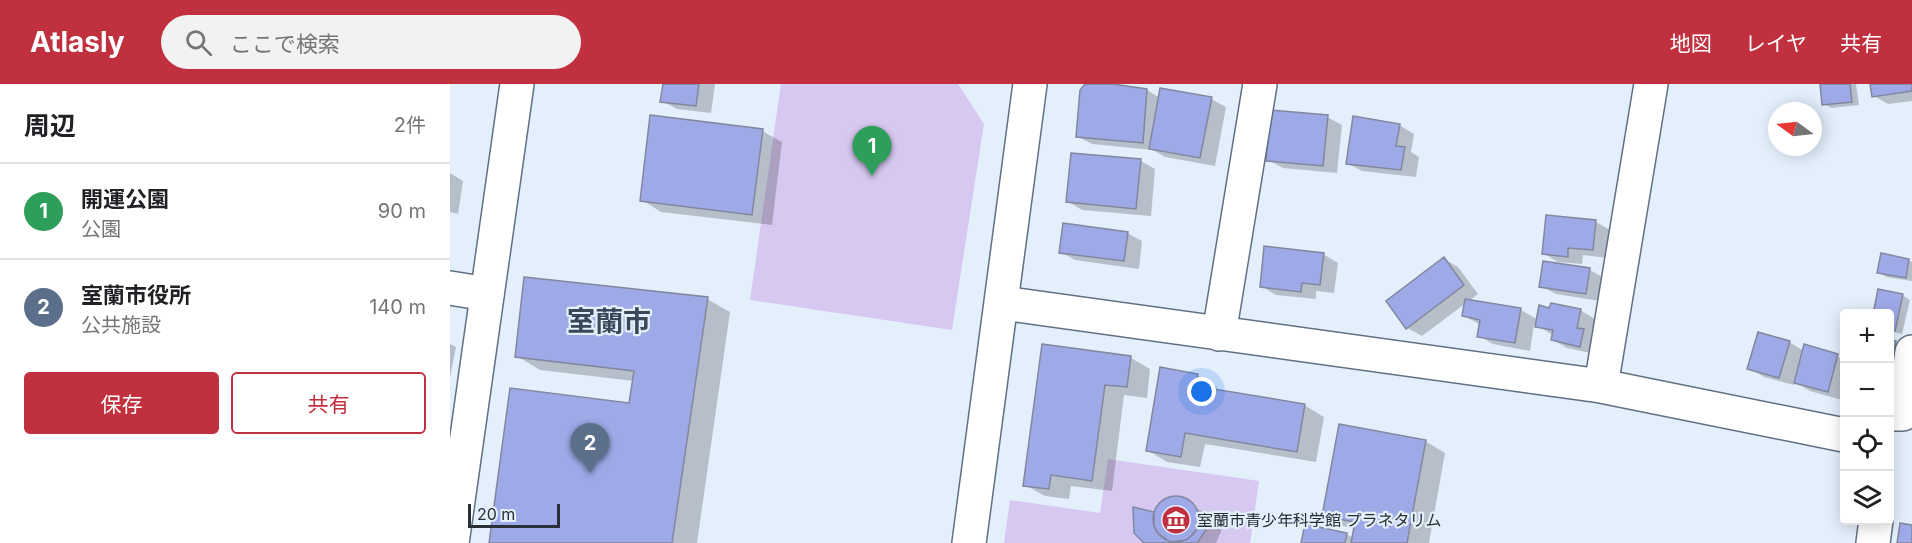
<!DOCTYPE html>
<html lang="ja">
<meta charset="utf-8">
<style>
body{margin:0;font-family:Inter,"Noto Sans JP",sans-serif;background:#f2f2f2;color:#202124}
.controls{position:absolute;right:18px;bottom:18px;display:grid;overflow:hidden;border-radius:6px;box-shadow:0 3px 15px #0003}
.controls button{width:54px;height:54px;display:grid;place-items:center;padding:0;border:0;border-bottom:2px solid #e0e0e0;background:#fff;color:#202124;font:30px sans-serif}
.compass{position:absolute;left:1318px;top:18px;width:54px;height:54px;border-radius:50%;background:#fff;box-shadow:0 3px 15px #0003;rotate:285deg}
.scale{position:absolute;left:18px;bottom:15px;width:92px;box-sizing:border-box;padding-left:6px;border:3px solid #282f37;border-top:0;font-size:16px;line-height:21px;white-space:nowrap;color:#282f37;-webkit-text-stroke:4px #e4effc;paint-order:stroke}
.you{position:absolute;left:752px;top:308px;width:21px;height:21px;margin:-15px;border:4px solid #fff;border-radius:50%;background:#1a73e8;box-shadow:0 0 0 9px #1a73e833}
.badge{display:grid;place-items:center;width:39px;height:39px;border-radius:50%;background:#c1303f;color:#fff;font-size:20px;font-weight:700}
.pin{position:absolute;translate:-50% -50px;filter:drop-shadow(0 2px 3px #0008)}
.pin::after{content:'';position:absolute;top:32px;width:21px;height:18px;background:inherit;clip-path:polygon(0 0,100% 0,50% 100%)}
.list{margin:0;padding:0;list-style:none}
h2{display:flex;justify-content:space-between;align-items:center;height:78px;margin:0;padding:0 24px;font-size:26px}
h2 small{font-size:20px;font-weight:400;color:#757577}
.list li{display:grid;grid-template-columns:39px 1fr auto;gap:18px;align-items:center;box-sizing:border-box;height:96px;padding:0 24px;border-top:2px solid #e0e0e0}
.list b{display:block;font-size:22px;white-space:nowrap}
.list p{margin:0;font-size:20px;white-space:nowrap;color:#757577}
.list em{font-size:20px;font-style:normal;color:#757577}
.actions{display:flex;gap:12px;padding:18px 24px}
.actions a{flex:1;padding:14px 0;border:2px solid #c1303f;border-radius:6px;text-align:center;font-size:21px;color:#c1303f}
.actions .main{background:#c1303f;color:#fff}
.icon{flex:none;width:33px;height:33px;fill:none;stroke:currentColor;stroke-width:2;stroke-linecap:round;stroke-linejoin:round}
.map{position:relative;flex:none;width:1462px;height:459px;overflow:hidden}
header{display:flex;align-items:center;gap:36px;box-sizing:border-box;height:84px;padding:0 30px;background:#c1303f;color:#fff}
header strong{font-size:28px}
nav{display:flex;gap:33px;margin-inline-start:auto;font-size:21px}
.search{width:420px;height:54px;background:#f2f2f2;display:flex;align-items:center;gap:15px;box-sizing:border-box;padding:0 21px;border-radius:33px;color:#757577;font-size:22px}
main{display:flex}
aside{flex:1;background:#fff}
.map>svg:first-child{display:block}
.green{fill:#d7c8f1}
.shadow{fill:#0003}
.building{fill:#9eaae8;stroke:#82879e;stroke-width:1.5}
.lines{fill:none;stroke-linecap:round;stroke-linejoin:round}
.minor-casing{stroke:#5f7082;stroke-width:36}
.tertiary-casing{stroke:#5f7082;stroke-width:36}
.minor{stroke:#fff;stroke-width:33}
.tertiary{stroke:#fff;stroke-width:33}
.labels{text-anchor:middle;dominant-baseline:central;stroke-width:4.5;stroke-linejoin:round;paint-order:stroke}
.poi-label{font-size:16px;fill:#282f37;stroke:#e4effc;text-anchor:start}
.town-label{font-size:28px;font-weight:bold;fill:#394959;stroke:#e4effc}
</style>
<header>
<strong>Atlasly</strong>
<div class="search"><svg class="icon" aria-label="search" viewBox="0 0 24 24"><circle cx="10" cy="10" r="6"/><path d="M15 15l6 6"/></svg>ここで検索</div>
<nav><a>地図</a><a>レイヤ</a><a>共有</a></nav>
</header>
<main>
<aside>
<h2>周辺<small>2件</small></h2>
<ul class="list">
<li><span class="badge" style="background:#2e9e5b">1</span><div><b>開運公園</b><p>公園</p></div><em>90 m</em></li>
<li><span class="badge" style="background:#5c6f8a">2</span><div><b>室蘭市役所</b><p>公共施設</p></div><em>140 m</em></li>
</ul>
<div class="actions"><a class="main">保存</a><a>共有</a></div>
</aside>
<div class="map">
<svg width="1462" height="459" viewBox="0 0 1462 459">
<rect width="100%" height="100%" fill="#e4effc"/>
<path class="green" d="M331 0H508L534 40 502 246 300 216Z
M658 375 809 397 800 459H554L560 416 650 429Z"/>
<path class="shadow" d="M214 0H265L261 29 227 25 212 17Z
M637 0 697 6 710 14 761 15 776 23 765 82 715 73 703 66 642 60 627 52Z
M1372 0H1406L1409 21 1381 24 1374 20Z
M1422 0H1462V17L1438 20 1424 12Z
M877 33 892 41 887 89 833 84 818 76Z
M949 41 964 50 961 68 969 73 966 93 912 87 897 79Z
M312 47 332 58 322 141 211 128 192 116Z
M691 77 705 85 701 132 632 126 617 117Z
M0 89 13 97 8 130 0 128Z
M1146 138 1160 146 1157 174 1133 171 1132 180 1108 178 1093 169Z
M677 149 692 157 689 185 625 176 611 168Z
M873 170 888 179 884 209 866 207V215L826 211 811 202Z
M994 175 1008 183 1028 210 1019 217 1071 226 1088 236 1100 225 1130 226 1145 235 1141 251 1148 255 1145 270 1117 264 1102 255 1103 251 1084 240 1080 267 1043 260 1029 252 1031 241 1014 232 1016 219 972 252 957 244 938 218Z
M1459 177 1462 178V197L1436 193 1429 188Z
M1140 186 1154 194 1150 217 1106 210 1091 202Z
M1452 211 1460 216 1452 250 1440 247V230Z
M257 215 280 228 247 459H41L180 321 184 297 90 286 67 272Z
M1440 256 1460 266 1440 313Z
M1339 258 1354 267 1355 262 1394 275 1392 316 1360 307 1345 298 1344 301 1314 293 1299 284Z
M0 260 6 263 0 293Z
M593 262 681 274 700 285 697 314 674 311 662 407 621 402 619 415 595 412 575 401Z
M747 291 767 303 766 307 854 321 874 333 866 378 755 360 750 383 717 378 697 366Z
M975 357 995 369 979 459H853L897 450 903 454 905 445 893 442 874 431Z
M727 414 755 429 760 436 773 443 766 459H696L685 425 705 429 714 417Z"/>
<path class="building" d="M213 0H249L246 22 210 18Z
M635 0H663L697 5 693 59 626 53 630 6Z
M1370 0H1400L1402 18 1372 21Z
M1420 0H1462V7L1422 13Z
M710 4 762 13 750 74 699 65Z
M820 26 878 31 873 82 816 77Z
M200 31 313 45 302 131 190 117Z
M903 32 950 40 946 62 955 63 951 86 896 80Z
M621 69 691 75 686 125 616 118Z
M1096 131 1146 136 1143 166 1118 164V173L1092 170Z
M613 139 678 148 674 177 609 169Z
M814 162 874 169 870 201 852 199 851 208 810 203Z
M1431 169 1459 175 1456 194 1427 189Z
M994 173 1014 201 956 245 936 217Z
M1093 177 1140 184 1136 210 1089 203Z
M74 193 258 213 222 459H39L60 304 179 319 184 287 65 273Z
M1428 205 1453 210 1445 247 1440 246V230H1423Z
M1015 215 1071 224 1065 259 1027 253 1030 236 1012 232Z
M1101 219 1131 225 1127 244 1134 245 1130 263 1101 256 1103 246 1085 243 1089 221 1099 224Z
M1308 248 1340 257 1329 294 1297 285Z
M1440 255 1446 257 1440 280Z
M592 260 681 272 677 303 655 301 642 397 601 391 599 405 573 402Z
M1354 260 1388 270 1378 308 1344 299Z
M710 283 748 290 745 302 855 320 847 368 735 349 731 373 696 367Z
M889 340 976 356 957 459H901L905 438 872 432Z
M703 435a23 23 0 1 1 46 0a23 23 0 1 1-46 0Z
M683 423 704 428V442L708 449 720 458 736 456 741 452 746 446 748 431 758 433 756 446 747 459H694L684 449Z
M1450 439 1462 441V459H1447Z
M855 440 897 449 895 459H851Z"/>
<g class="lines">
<g class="minor-casing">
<path id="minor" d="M552 219 1151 302 1394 351
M769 250 810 0
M1151 302 1201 0
M1440 330H1453L1462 268
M2 459 67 0
M1423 459 1426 436"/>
</g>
<g class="tertiary-casing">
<path id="tertiary" d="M0 204 37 210
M519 459 580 0"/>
</g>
<use href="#minor" class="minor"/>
<use href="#tertiary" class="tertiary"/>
</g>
<defs>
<g id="museum-disc" transform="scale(1.5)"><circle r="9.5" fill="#c1303f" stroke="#e4effc"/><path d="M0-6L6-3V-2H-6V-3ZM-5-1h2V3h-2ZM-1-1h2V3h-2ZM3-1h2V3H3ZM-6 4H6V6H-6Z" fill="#fff"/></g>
</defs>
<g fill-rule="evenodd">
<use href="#museum-disc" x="726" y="436"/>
</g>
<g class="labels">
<g class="poi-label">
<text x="747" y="436">室蘭市青少年科学館 プラネタリム</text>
</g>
<g class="town-label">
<text x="159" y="237">室蘭市</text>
</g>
</g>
</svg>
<div class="controls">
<button>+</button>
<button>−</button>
<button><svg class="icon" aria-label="locate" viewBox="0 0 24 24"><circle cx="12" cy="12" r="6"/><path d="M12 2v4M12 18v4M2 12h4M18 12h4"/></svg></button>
<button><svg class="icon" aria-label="layers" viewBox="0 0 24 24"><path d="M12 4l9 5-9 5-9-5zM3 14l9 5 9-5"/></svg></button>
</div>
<svg class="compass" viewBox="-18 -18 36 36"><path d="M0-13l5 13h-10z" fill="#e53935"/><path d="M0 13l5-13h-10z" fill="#757577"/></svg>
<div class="scale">20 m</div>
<div class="you"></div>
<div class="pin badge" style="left:422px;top:92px;background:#2e9e5b">1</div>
<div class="pin badge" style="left:140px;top:389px;background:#5c6f8a">2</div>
</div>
</main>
